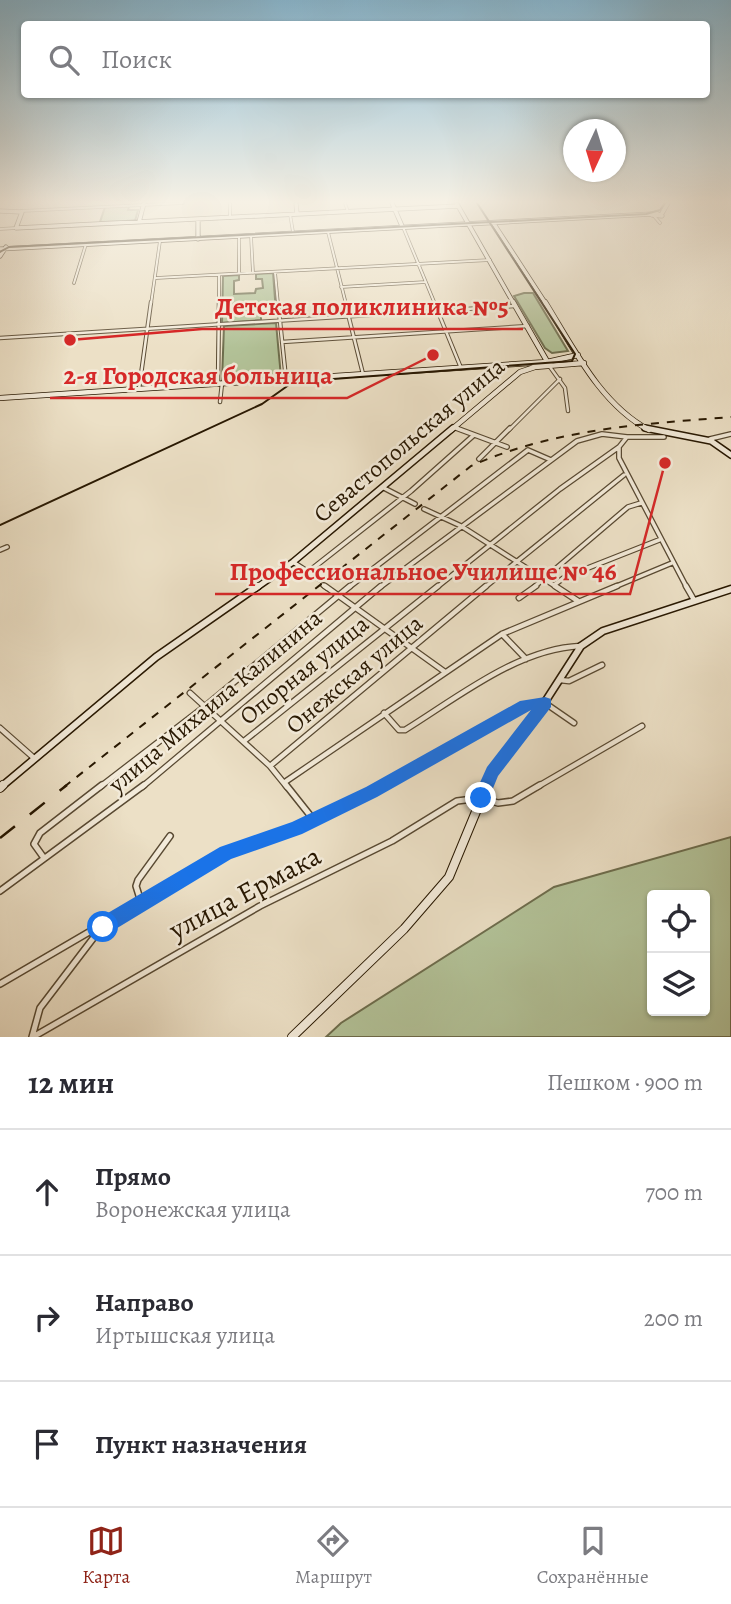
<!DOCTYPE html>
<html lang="ru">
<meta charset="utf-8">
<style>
body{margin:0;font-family:Alegreya,serif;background:#f7f7f7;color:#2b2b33}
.controls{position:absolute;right:21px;bottom:21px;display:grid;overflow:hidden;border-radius:7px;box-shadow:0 2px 5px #0004}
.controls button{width:63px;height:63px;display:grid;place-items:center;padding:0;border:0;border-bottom:2px solid #e1e1e2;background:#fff;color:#2b2b33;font:35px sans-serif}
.compass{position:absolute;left:563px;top:119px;width:63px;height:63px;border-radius:50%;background:#fff;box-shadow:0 2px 5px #0004;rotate:184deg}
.stop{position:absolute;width:21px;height:21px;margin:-16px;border:5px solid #1a73e8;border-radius:50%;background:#fff}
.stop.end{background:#1a73e8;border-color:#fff;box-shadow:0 2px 7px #0008}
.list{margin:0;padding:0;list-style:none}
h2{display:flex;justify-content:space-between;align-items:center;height:91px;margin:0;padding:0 28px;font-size:30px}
h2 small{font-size:23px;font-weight:400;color:#7c7c81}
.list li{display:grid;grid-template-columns:46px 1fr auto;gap:21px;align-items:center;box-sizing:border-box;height:126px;padding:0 28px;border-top:2px solid #e1e1e2}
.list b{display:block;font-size:26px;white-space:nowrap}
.list p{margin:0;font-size:23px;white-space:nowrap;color:#7c7c81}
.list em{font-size:23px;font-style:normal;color:#7c7c81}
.icon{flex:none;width:38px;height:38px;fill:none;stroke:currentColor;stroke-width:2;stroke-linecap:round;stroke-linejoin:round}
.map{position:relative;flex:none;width:731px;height:1037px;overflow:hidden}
.search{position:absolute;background:#fff;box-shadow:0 2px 5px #0004;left:21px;right:21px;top:21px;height:77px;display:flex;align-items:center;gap:18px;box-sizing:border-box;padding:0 24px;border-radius:7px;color:#7c7c81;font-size:26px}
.sheet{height:469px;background:#fff}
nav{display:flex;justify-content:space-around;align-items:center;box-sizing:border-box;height:98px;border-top:2px solid #e1e1e2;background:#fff;font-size:19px;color:#7c7c81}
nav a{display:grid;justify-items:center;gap:4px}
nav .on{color:#8f2418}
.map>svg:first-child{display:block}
.green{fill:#b3c399;stroke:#6d6d4d;stroke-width:2;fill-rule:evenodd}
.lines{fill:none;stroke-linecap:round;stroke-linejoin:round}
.street-far4-casing{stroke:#584932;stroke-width:3.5}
.street-far3-casing{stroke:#584932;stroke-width:4.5}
.street-far2-casing{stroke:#584932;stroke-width:6}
.street-far1-casing{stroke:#584932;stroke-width:7}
.street-casing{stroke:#584932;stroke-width:8}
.secondary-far4-casing{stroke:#271701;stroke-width:5}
.secondary-far3-casing{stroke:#271701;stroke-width:6}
.secondary-far2-casing{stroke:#271701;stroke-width:8}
.secondary-far1-casing{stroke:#271701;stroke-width:9}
.secondary-casing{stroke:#271701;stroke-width:10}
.street-far4{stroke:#f3ebda;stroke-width:2}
.street-far3{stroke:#f3ebda;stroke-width:2.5}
.street-far2{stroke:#f3ebda;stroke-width:3.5}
.street-far1{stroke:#f3ebda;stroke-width:4.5}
.street{stroke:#f3ebda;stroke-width:5}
.secondary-far4{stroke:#f3ebda;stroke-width:3.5}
.secondary-far3{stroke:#f3ebda;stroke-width:4.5}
.secondary-far2{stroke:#f3ebda;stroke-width:5}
.secondary-far1{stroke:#f3ebda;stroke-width:6}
.secondary{stroke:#f3ebda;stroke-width:8}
.tram{stroke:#271701;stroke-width:2}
.rail-far1{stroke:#271701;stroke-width:2;stroke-dasharray:8 8;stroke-linecap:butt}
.rail{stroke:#271701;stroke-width:2.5;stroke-dasharray:19 19;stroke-linecap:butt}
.route{fill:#1a73e8}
.labels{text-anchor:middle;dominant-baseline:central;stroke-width:5;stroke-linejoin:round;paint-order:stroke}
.street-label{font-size:24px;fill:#271701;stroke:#f3ebda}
.near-street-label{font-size:28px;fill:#271701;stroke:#f3ebda}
.leader{fill:none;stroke:#d62828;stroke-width:2.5}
.callout-dot{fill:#d62828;stroke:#f3ebda;stroke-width:2.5}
.callout-label{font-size:26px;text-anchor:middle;font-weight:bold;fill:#d62828;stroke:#f3ebda;stroke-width:5;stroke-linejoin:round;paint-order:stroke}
</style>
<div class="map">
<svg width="731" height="1037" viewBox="0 0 731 1037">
<rect width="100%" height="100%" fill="#ece0c6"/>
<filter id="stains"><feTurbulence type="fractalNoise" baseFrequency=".00286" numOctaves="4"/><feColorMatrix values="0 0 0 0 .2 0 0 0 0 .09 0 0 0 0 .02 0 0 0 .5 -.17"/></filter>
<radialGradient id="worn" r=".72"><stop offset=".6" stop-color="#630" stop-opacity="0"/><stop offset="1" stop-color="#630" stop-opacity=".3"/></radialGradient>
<path class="green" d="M129 206 128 210H138L135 221 100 222 105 207Z
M273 273 276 312 261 313V320L222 323 223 276 239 275V280L234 281V294L255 293 256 289 263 288 262 279H256V274Z
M524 293H533L568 351 552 353 545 348 514 296Z
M276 323 281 377 222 380 224 326Z
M731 837V1037H326L341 1023 554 887ZM652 895H705V1011H652Z"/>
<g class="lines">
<g class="street-far4-casing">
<path id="street-far4" d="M230 203V218
M345 203 348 212
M21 211 183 203
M290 214 293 232
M654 216 660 223
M403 227 435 304
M0 229 16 228
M328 232 346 304
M251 236 253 273
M239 237V273
M275 272 278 304
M156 278 490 260
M74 283 86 244
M341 287 426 282
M151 304 160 241
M219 304V275"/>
</g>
<g class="street-far3-casing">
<path id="street-far3" d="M278 302 286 379
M345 302 363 374
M434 302 461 368
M0 338 514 306
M282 342 528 326
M550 367 565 388 568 411
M218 383 219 302
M139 389 151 302
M220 402 222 383
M456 428 461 430
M509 430 560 379"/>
</g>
<g class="street-far2-casing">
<path id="street-far2" d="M456 428 507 447
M664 437H627L619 447V458L687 588
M710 439 731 434
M479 459 510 428
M382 487 415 504
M424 509 461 526 558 588
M0 550 7 547
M293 562 319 579
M308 572 411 491 474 435
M323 585 327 588
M554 585 565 577 659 540
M348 588 528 450 551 460
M379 588 577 441 602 434 627 437
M436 588 560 489 619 447
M484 588 624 475
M533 588 628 507 641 503
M612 588 672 563"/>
</g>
<g class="street-far1-casing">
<path id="street-far1" d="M325 586 445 672
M555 586 578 601
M686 586 694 600
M519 598 536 586
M502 634 526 659
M560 680 569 681 602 665
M190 693 270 766 287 787
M384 713 399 730H405C457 698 517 649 580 646
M0 728 34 758
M244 741 438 586
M270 766 486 586
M285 782 502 634 617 586
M100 787 204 707 350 586
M142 787 381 586
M378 787 525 705 545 703 574 723
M537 787 642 726"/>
</g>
<g class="street-casing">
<path id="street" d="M286 785 313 819
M44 858 34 844 40 833 102 785
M0 891 144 785
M141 902 136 886 138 880 170 836
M0 984 214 859 296 829 381 785
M32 1037 40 1008 101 928
M33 1037 260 906 392 841 457 801 481 798 498 803 513 801 540 785"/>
</g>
<g class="secondary-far4-casing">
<path id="secondary-far4" d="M296 203 297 214
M392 203 402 226
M457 204 514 304
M0 211 22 212 16 228 458 206
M656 213 662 216 652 215Z
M661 215 668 203
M198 219V239
M139 222 144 203
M494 224 546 304
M0 249 652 214
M0 256 6 247"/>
</g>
<g class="secondary-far3-casing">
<path id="secondary-far3" d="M513 302 548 363
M545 302C573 347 600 404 649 430
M0 398 547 362 578 355
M451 430 520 372 535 367 584 363"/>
</g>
<g class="secondary-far2-casing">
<path id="secondary-far2" d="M645 428 711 441 731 455
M256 588 293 562 453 428"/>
</g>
<g class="secondary-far1-casing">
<path id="secondary-far1" d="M1 787 156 657 258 586
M487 787 493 772 527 730 581 646 603 631 731 589"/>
</g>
<g class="secondary-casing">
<path id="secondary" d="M0 788 3 785
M292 1037 404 929 449 877 487 785"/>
</g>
<use href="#street-far4" class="street-far4"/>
<use href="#street-far3" class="street-far3"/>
<use href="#street-far2" class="street-far2"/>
<use href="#street-far1" class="street-far1"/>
<use href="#street" class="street"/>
<use href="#secondary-far4" class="secondary-far4"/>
<use href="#secondary-far3" class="secondary-far3"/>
<use href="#secondary-far2" class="secondary-far2"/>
<use href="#secondary-far1" class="secondary-far1"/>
<use href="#secondary" class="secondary"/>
<path class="tram" d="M0 252 9 247 646 214 660 210 665 203
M0 525 262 404 293 382 572 361 575 354 477 203"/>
<path class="rail-far1" d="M64 787 471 466C554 429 641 424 731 417"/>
<path class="rail" d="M0 838 67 785"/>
</g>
<linearGradient id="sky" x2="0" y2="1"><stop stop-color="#88b8d2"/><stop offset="0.58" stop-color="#f6f1e5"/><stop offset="1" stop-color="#f6f1e5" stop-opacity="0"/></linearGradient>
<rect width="731" height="348" fill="url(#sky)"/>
<path class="route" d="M545 697 551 699V707L498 776 487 803H475L473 798 487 767 531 710 377 797 302 834 231 859 109 933 103 936 96 933 94 927 96 920 220 847 292 822 366 787 520 701Z"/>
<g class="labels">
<g class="street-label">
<text transform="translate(409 440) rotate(-40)">Севастопольская улица</text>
<text transform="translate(304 670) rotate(-39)">Опорная улица</text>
<text transform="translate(354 674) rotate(-40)">Онежская улица</text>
<text transform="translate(215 701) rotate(-40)">улица Михаила Калинина</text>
</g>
<g class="near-street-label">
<text transform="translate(245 893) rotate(-28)">улица Ермака</text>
</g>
</g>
<path class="leader" d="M70 340L202 329H523M433 355L347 398H50M665 463L630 594H215"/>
<g class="callout-dot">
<circle cx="70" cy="340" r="7"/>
<circle cx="433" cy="355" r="7"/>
<circle cx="665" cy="463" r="7"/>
</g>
<g class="callout-label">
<text x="362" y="315">Детская поликлиника №5</text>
<text x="198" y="384">2-я Городская больница</text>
<text x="423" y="580">Профессиональное Училище № 46</text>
</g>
<rect width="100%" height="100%" filter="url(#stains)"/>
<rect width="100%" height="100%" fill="url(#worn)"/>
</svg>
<div class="controls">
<button><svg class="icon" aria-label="locate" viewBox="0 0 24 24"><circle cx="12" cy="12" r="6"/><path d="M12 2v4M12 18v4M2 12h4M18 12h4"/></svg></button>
<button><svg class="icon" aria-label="layers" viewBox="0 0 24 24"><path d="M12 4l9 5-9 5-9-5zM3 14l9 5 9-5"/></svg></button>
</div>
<svg class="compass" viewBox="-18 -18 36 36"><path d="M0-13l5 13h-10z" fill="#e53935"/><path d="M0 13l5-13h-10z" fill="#7c7c81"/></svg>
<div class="stop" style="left:103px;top:927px"></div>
<div class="stop end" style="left:481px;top:798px"></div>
<div class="search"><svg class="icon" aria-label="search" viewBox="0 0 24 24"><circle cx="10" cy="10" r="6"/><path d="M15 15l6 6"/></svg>Поиск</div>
</div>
<section class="sheet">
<h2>12 мин<small>Пешком · 900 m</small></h2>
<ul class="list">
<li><svg class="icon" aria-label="ahead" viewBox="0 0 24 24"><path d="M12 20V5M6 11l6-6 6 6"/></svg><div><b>Прямо</b><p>Воронежская улица</p></div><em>700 m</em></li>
<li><svg class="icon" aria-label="right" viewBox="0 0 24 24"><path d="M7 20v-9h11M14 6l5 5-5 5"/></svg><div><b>Направо</b><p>Иртышская улица</p></div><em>200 m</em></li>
<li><svg class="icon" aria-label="arrive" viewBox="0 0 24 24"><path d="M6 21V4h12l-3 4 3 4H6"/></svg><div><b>Пункт назначения</b></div></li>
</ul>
</section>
<nav>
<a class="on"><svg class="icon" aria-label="map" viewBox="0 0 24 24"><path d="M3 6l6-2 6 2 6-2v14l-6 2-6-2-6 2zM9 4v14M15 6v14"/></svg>Карта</a>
<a><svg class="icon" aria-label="directions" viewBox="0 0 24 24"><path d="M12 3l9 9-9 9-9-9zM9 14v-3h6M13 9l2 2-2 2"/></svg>Маршрут</a>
<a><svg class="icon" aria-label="saved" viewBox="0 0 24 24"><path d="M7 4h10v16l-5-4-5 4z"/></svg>Сохранённые</a>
</nav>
